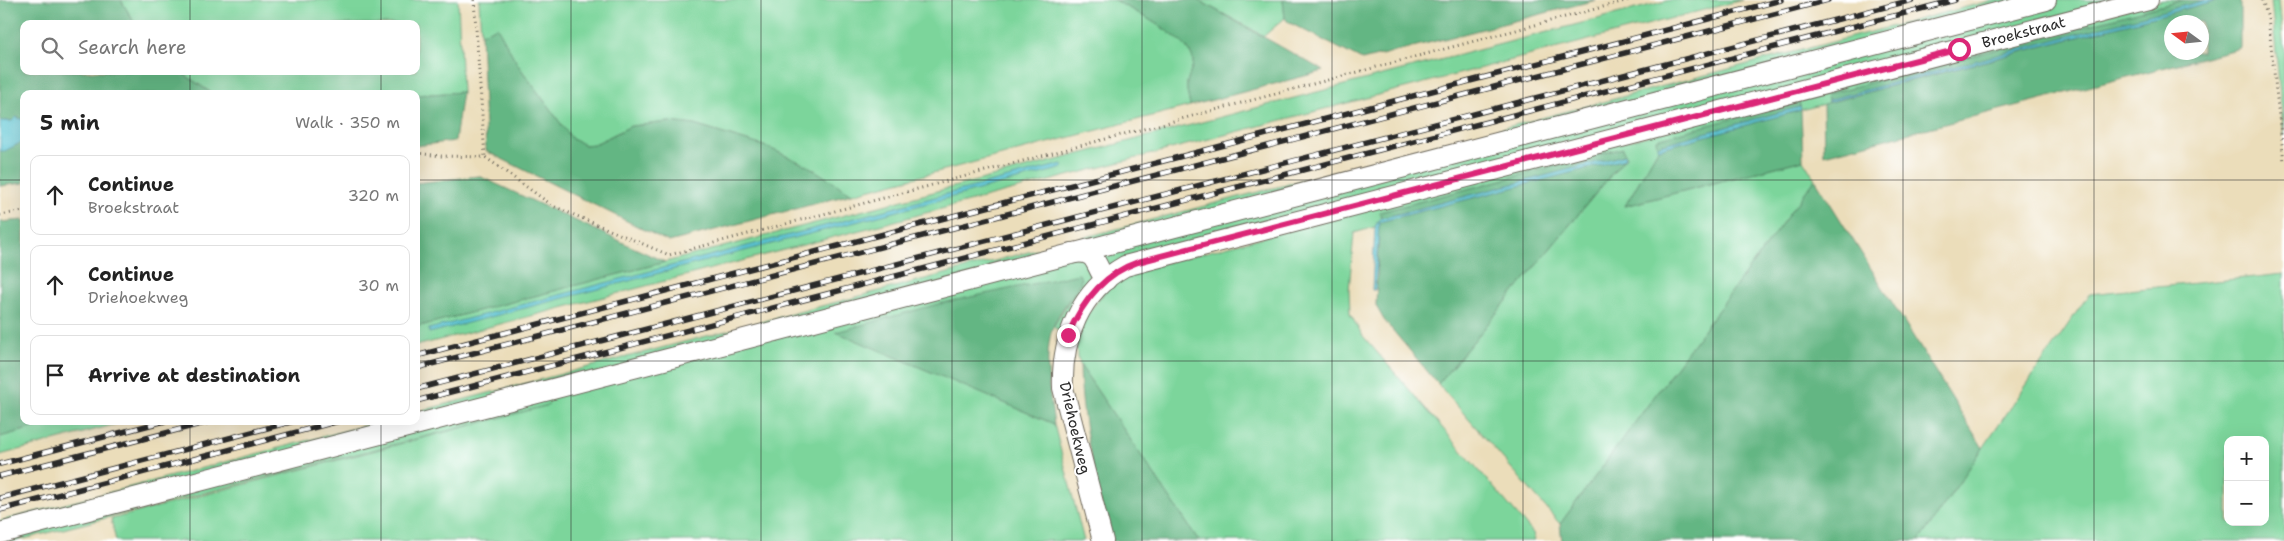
<!DOCTYPE html>
<meta charset="utf-8">
<style>
body{margin:0;font-family:"Shantell Sans",sans-serif;background:#f6f6f6;color:#222}
.controls{position:absolute;right:15px;bottom:15px;display:grid;overflow:hidden;border-radius:10px;box-shadow:0 5px 20px #0002}
.controls button{width:45px;height:45px;display:grid;place-items:center;padding:0;border:0;border-bottom:1px solid #e0e0e0;background:#fff;color:#222;font:25px sans-serif}
.compass{position:absolute;left:2164px;top:15px;width:45px;height:45px;border-radius:50%;background:#fff;box-shadow:0 5px 20px #0002;rotate:285deg}
.stop{position:absolute;width:15px;height:15px;margin:-11px;border:4px solid #db2777;border-radius:50%;background:#fff}
.stop.end{background:#db2777;border-color:#fff;box-shadow:0 1px 5px #0008}
.list{margin:0;padding:0;list-style:none}
h2{display:flex;justify-content:space-between;align-items:center;height:65px;margin:0;padding:0 20px;font-size:21px}
h2 small{font-size:16px;font-weight:400;color:#767676}
.list li{display:grid;grid-template-columns:32px 1fr auto;gap:15px;align-items:center;box-sizing:border-box;height:80px;margin:0 10px 10px;padding:0 10px;border:1px solid #e0e0e0;border-radius:10px}
.list b{display:block;font-size:19px;white-space:nowrap}
.list p{margin:0;font-size:16px;white-space:nowrap;color:#767676}
.list em{font-size:16px;font-style:normal;color:#767676}
.icon{flex:none;width:28px;height:28px;fill:none;stroke:currentColor;stroke-width:2;stroke-linecap:round;stroke-linejoin:round}
.map{position:relative;flex:none;width:2284px;height:541px;overflow:hidden}
.search{position:absolute;background:#fff;box-shadow:0 5px 20px #0002;left:20px;top:20px;width:400px;height:55px;display:flex;align-items:center;gap:12px;box-sizing:border-box;padding:0 18px;border-radius:10px;color:#767676;font-size:19px}
.panel{position:absolute;background:#fff;box-shadow:0 5px 20px #0002;left:20px;top:90px;width:400px;height:335px;border-radius:10px}
.map>svg:first-child{display:block}
.green{fill:#7bd59b;stroke:#538063;fill-rule:evenodd}
.forest{fill:#64b683;stroke:#487057;fill-rule:evenodd}
.water{fill:#5bc7d5;stroke:#437980}
.lines{fill:none;stroke-linecap:round;stroke-linejoin:round}
.minor-casing{stroke:#6e695d;stroke-width:22}
.path{stroke:#6e695d;stroke-width:3;stroke-dasharray:1 4;stroke-linecap:butt}
.minor{stroke:#fff;stroke-width:20}
.rail-casing{stroke:#2b2b2b;stroke-width:5.5}
.rail{stroke:#fff;stroke-width:4;stroke-dasharray:11;stroke-linecap:butt}
.route{stroke:#db2777;stroke-width:6}
.grid{fill:none;stroke:#2b2b2b;stroke-width:1;stroke-opacity:0.55}
.labels{text-anchor:middle;dominant-baseline:central;stroke-width:4;stroke-linejoin:round;paint-order:stroke}
.street-label{font-size:15px;fill:#2b2b2b;stroke:#fff}
</style>
<div class="map">
<svg width="2284" height="541" viewBox="0 0 2284 541">
<rect width="100%" height="100%" fill="#fff"/>
<filter id="ink" filterUnits="userSpaceOnUse"><feTurbulence type="fractalNoise" baseFrequency=".02" numOctaves="2"/><feDisplacementMap in="SourceGraphic" scale="10" xChannelSelector="R" yChannelSelector="G"/><feConvolveMatrix kernelMatrix="1 2 1 2 8 2 1 2 1" color-interpolation-filters="sRGB"/></filter>
<filter id="wash" filterUnits="userSpaceOnUse"><feTurbulence type="fractalNoise" baseFrequency=".0096" numOctaves="4" result="noise"/><feDisplacementMap in="SourceGraphic" scale="20" xChannelSelector="R" yChannelSelector="G"/><feGaussianBlur stdDeviation="1.12" result="paint"/><feColorMatrix in="noise" values="0 0 0 0 0 0 0 0 0 0 0 0 0 0 0 0 0 1.4 0 .05"/><feComposite in="paint" operator="in"/></filter>
<g filter="url(#wash)">
<rect width="100%" height="100%" fill="#ebddba"/>
<path class="green" d="M121 0H458L462 92 416 95 213 94 179 71H416V24H135Z
M479 0H1114C1132 10 1192 40 1193 60 1194 67 1188 76 1187 83 1186 90 1189 99 1190 106L852 194 808 166 767 147 694 125 670 122 631 126 595 144 585 145 572 139 518 65 497 28 481 34Z
M1198 0H1283L1285 18 1264 36Z
M1670 0H1742L416 346V327Z
M1993 0H2132L1136 259 1065 333 1053 327 1080 284 837 332 1054 424 1084 541H116L111 519 549 405 16 541H0V521L382 421H416V412Z
M2163 0H2183L1827 94 1828 103 1801 110 1799 102 1656 139 1658 149 1625 206 1803 160 1815 179 1560 524 1438 384 1626 157 1623 148 1380 212 1382 218 1375 227 1354 233 1349 290 1350 314 1363 336 1533 533 1535 541H1199L1080 365 1073 337 1077 327 1119 275Z
M2271 0H2279L2284 49V136Z
M2284 274V541H1919L2089 294ZM2228 440H2265V522H2228Z
M58 421H128L0 455V437Z"/>
<path class="forest" d="M0 0H121L135 24H24V71H179L213 94H24V120L16 117 12 121H0Z
M1114 0H1198L1324 71 1190 106C1189 99 1186 90 1187 83 1188 76 1194 67 1193 60 1192 40 1132 10 1114 0Z
M1283 0H1596L1362 60 1288 22 1285 18Z
M2183 0H2206L1828 100 1827 94Z
M2218 0H2240V48L1824 155 1823 104ZM2172 22H2202V52H2172Z
M497 27 518 65 572 139 585 145 595 144 631 126 670 122 694 125 767 147 808 166 852 194 669 242 486 151 481 34Z
M462 92 455 141 416 146V95Z
M1799 101 1800 107 1657 146 1656 139Z
M1801 110 1803 160 1625 206 1658 149Z
M24 141V183L0 186V151Z
M1623 148 1625 155 1382 218 1380 212Z
M1624 159 1438 384 1384 320 1376 306 1379 222Z
M479 176 665 262 416 327V183Z
M1815 179 1983 448 1919 541H1562L1560 524Z
M24 220V421H58L0 437V222Z
M1079 274 1081 279 1080 284C1071 298 1059 312 1053 327 1043 353 1050 397 1054 424L836 332 938 304Z
M1080 365 1199 541H1110C1096 482 1081 425 1080 365Z"/>
<path class="water" d="M2206 0H2218L1828 102V100Z
M1800 107 1801 110 1658 149 1657 146Z
M16 117 24 120V141L5 151H0V121H12Z
M1625 155 1624 159 1379 222 1375 290H1372L1375 227 1379 219Z
M1062 164 1063 168 429 333V329Z"/>
</g>
<g filter="url(#ink)">
<g class="lines">
<g class="minor-casing">
<g id="minor">
<path d="M1072 253C1099 250 1093 264 1106 280"/>
<path d="M0 533 2046 0"/>
<path id="s1" d="M1103 541 1063 388C1061 339 1080 291 1125 266L2148 0"/>
</g>
</g>
<path class="path" d="M474 0 485 157
M2262 0 2268 18 2284 162
M416 153 441 156 485 157 553 206 669 255 1629 0
M0 215 24 211"/>
<use href="#minor" class="minor"/>
<g class="rail-casing">
<path id="rail" d="M416 356 1781 0
M416 368 1828 0
M416 389 1912 0
M416 401 1955 0
M0 464 165 421
M0 476 212 421
M0 498 294 421
M0 510 339 421"/>
</g>
<use href="#rail" class="rail"/>
</g>
</g>
<g class="lines" filter="url(#ink)">
<path class="route" d="M1068 335C1082 302 1103 274 1138 262L1959 49"/>
</g>
<path class="grid" d="M190 0V24M381 0V24M571 0V541M761 0V541M952 0V541M1142 0V541M1332 0V541M1523 0V541M1713 0V541M1903 0V541M2094 0V541M190 71V94M381 71V94M0 180H24M416 180H2284M0 361H24M416 361H2284M190 421V541M381 421V541"/>
<g class="labels">
<g class="street-label">
<text stroke="none"><textPath href="#s1" startOffset="1231">Broekstraat</textPath></text>
<text transform="translate(1075 428) rotate(77)">Driehoekweg</text>
</g>
</g>
</svg>
<div class="controls">
<button>+</button>
<button>−</button>
</div>
<svg class="compass" viewBox="-18 -18 36 36"><path d="M0-13l5 13h-10z" fill="#e53935"/><path d="M0 13l5-13h-10z" fill="#767676"/></svg>
<div class="stop" style="left:1959px;top:49px"></div>
<div class="stop end" style="left:1068px;top:335px"></div>
<div class="search"><svg class="icon" aria-label="search" viewBox="0 0 24 24"><circle cx="10" cy="10" r="6"/><path d="M15 15l6 6"/></svg>Search here</div>
<section class="panel">
<h2>5 min<small>Walk · 350 m</small></h2>
<ul class="list">
<li><svg class="icon" aria-label="ahead" viewBox="0 0 24 24"><path d="M12 20V5M6 11l6-6 6 6"/></svg><div><b>Continue</b><p>Broekstraat</p></div><em>320 m</em></li>
<li><svg class="icon" aria-label="ahead" viewBox="0 0 24 24"><path d="M12 20V5M6 11l6-6 6 6"/></svg><div><b>Continue</b><p>Driehoekweg</p></div><em>30 m</em></li>
<li><svg class="icon" aria-label="arrive" viewBox="0 0 24 24"><path d="M6 21V4h12l-3 4 3 4H6"/></svg><div><b>Arrive at destination</b></div></li>
</ul>
</section>
</div>
